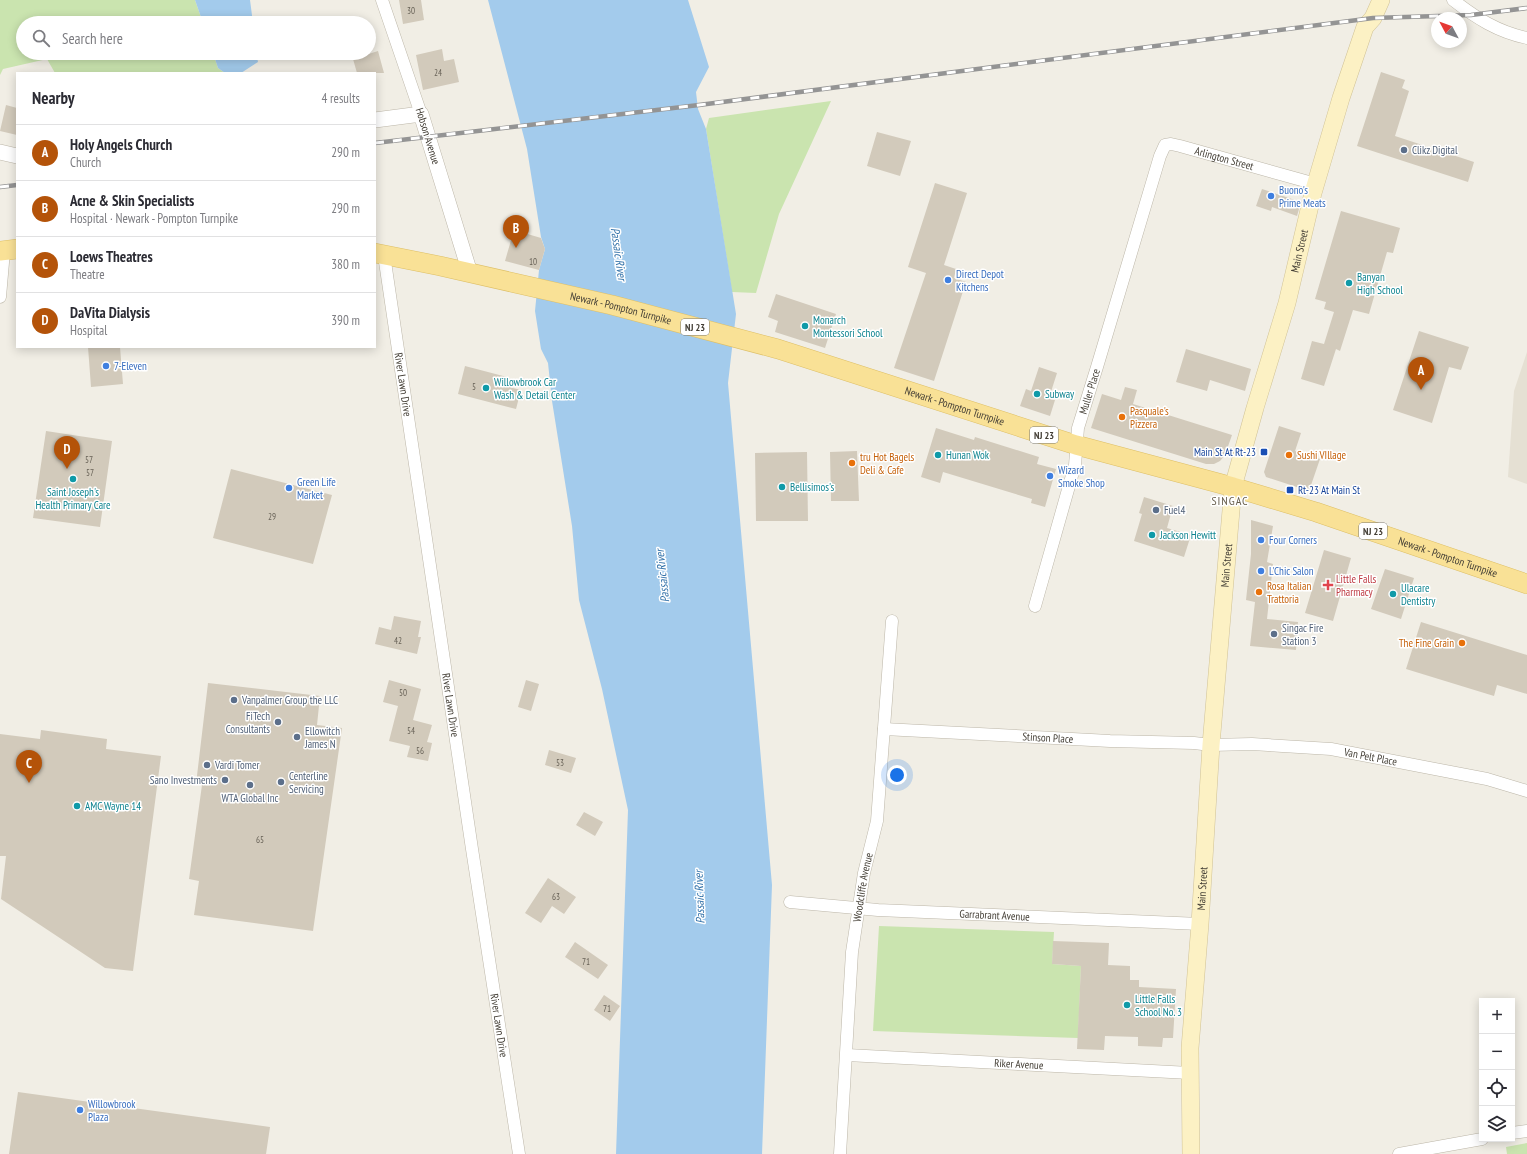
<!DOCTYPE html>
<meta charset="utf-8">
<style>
body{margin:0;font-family:"PT Sans Narrow",sans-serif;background:#f7f7f7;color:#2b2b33}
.controls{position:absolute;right:12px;bottom:12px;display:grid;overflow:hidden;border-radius:0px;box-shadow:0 2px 10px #0003}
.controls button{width:36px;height:36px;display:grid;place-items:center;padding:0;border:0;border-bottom:1px solid #e1e1e2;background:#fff;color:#2b2b33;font:20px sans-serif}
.compass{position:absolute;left:1431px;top:12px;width:36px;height:36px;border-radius:50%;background:#fff;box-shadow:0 2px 10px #0003;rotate:311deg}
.you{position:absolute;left:897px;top:775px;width:14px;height:14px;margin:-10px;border:3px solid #fff;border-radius:50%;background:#1a73e8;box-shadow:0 0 0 6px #1a73e833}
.badge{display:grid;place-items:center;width:26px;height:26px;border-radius:50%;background:#b45309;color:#fff;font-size:13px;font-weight:700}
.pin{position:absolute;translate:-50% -33px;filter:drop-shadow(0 1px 2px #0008)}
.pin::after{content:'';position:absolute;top:21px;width:14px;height:12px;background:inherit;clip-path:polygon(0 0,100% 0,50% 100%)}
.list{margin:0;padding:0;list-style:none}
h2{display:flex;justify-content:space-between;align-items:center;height:52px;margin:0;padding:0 16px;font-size:17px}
h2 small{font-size:13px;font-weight:400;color:#7c7c81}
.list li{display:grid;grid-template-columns:26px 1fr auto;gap:12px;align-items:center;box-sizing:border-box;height:56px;padding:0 16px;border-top:1px solid #e1e1e2}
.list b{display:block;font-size:15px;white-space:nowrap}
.list p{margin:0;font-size:13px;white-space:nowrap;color:#7c7c81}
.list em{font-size:13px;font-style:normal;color:#7c7c81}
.icon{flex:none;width:22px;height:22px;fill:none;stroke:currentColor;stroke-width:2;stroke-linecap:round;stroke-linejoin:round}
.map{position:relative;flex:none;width:1527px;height:1154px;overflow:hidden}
.search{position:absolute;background:#fff;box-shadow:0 2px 10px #0003;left:16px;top:16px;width:360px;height:44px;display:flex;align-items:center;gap:10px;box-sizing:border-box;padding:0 14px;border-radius:22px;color:#7c7c81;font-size:15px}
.panel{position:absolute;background:#fff;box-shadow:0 2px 10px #0003;left:16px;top:72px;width:360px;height:276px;border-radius:0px}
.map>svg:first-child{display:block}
.residential{fill:#e5e0d3}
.green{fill:#cae4af}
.water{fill:#a3cbec}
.building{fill:#d2cabb}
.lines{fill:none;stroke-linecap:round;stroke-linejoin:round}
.minor-casing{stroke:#bcb6a8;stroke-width:13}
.tertiary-casing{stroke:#bcb6a8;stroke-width:16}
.secondary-casing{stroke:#d0c296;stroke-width:18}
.primary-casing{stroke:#ddbf67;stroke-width:20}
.minor{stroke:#fff;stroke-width:12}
.tertiary{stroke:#fff;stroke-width:15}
.secondary{stroke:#fcf1c4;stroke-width:17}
.primary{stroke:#f9e196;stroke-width:19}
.rail-casing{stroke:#949494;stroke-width:4.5}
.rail{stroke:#fff;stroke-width:3;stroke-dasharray:9;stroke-linecap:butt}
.service-dot{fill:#5c6f8a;stroke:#fff;stroke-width:1.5}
.shop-dot{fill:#3f7fe0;stroke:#fff;stroke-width:1.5}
.culture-dot{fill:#0f9aa8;stroke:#fff;stroke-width:1.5}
.food-dot{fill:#e8710a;stroke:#fff;stroke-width:1.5}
.transit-dot{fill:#1a4fb4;stroke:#fff;stroke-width:1.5}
.health-dot{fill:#e0444e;stroke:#fff;stroke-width:1.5}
.labels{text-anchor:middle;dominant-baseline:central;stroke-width:3;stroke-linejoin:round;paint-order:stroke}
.number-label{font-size:9px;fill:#676156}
.shield{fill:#fff;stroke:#7b7872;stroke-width:1}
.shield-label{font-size:10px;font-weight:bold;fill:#433e35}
.street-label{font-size:11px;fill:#433e35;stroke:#fff}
.service-label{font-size:11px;fill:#4e5e75;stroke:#fff;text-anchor:start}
.shop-label{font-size:11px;fill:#366cbe;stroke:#fff;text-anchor:start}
.culture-label{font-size:11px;fill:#0d838f;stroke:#fff;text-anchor:start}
.food-label{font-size:11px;fill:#c56008;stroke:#fff;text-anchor:start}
.transit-label{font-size:11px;fill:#164399;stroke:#fff;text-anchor:end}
.health-label{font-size:11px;fill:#be3a42;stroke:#fff;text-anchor:start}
.water-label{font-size:12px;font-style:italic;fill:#3372a9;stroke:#fff}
.neighbourhood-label{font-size:12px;letter-spacing:1px;fill:#665d4c;stroke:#fff}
</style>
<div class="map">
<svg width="1527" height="1154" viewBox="0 0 1527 1154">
<rect width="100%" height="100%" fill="#f1eee5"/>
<path class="residential" d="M1527 352V484L1508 477 1514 391Z"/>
<path class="green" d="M0 0H195L203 23H23V53H213L218 68 225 73H55L47 59 3 69 0 75Z
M831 101 779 214 756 293 732 292 706 129 709 118Z
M879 926 1054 932 1052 964 1081 966 1078 1038 873 1031Z
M1527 1143V1154H1507L1506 1147Z"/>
<path class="water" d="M195 0H250L253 23H203Z
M488 0H688L709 67 696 92 698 109 706 129 736 314 728 383 772 885 762 1154H616L628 810 602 689 579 600 572 526 552 401 548 363 541 349 535 311 539 270 545 249 541 237 527 149Z
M213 53H256L258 62 241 73H225L218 68Z"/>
<path class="building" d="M399 0H421L424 20 403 24Z
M442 49 444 61 454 59 459 82 423 90 416 55Z
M378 51 384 73H357L353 59Z
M1381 72 1405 80 1402 88 1409 91 1395 136 1474 162 1468 182 1357 146Z
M6 105 17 108V135L0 131Z
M877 132 911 141 900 176 867 166Z
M935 183 967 193 944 265 956 269 954 278 966 282 934 381 894 368 926 273 908 267Z
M1262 189 1301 202 1297 216 1272 207 1271 211 1256 206Z
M1341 211 1400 228 1393 253 1387 252 1369 314 1353 310 1340 351 1336 349 1324 386 1301 379 1312 341 1324 344 1334 312 1324 309 1326 302 1315 299Z
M514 230 541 238 545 249 539 270 505 261Z
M776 294 836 314 825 348 775 332 778 321 768 317Z
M1419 331 1469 347 1461 370 1449 367 1432 423 1393 410Z
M88 347H120L123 384 91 387Z
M1186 349 1251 369 1245 391 1210 380 1207 391 1176 382Z
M465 366 507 377 505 386 521 390 516 409 458 394Z
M1039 367 1057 373 1049 398 1055 400 1050 416 1020 406 1026 389 1031 391Z
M1125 387 1137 390 1133 404 1232 435 1225 455 1220 461 1214 464H1206L1091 428 1102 394 1121 400Z
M1279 426 1301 433 1295 451 1320 459 1309 491 1266 477 1264 472Z
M936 428 974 440 975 437 1039 457 1037 464 1056 469 1045 507 1031 503 1032 499 943 472 940 483 921 477Z
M46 431 112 441 100 527 33 518Z
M857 451 859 501H831L830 452Z
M807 452 808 521H756L755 453Z
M231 469 332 495 313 564 213 538Z
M1144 497 1173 506 1167 528 1191 535 1184 557 1134 541 1142 514 1139 513Z
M1251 520 1273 526 1267 562 1273 564 1267 619 1298 622 1296 650 1250 646 1255 602 1246 600 1251 554Z
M1324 550 1351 558 1333 621 1305 613Z
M1385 569 1414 578 1401 619 1371 609Z
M394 616 421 621 418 637H421L417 654 375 644 379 627 391 630Z
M1421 622 1527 655V694L1497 685 1494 696 1406 669Z
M389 680 421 689 413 720 432 725 427 742 432 743 428 761 407 757 410 746 389 741 398 706 383 702Z
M526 680 539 684 531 711 518 707Z
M208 683 320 696 317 725 342 728 313 931 194 915 199 881 189 879 202 785 196 784Z
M41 730 107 739 106 749 161 756 133 971 105 968 1 899 6 856H0V734L40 739Z
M549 750 576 758 571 773 545 765Z
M584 812 603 822 595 836 576 825Z
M548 878 576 897 564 914 552 906 541 923 525 913Z
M1053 941 1109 943 1108 965 1130 966V980H1139V987L1176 989 1173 1038H1163L1162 1047 1138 1046V1037L1105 1036 1104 1050 1077 1049 1081 966 1052 964Z
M575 942 608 965 598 979 565 957Z
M604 995 620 1006 610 1021 594 1010Z
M18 1092 270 1127 266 1154H9Z"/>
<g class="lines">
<g class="minor-casing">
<g id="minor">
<path d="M382 0 421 114"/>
<path d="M1453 0C1476 18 1498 32 1527 38"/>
<path id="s1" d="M384 255 472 849 519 1154"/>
<path d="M0 297 4 251"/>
<path id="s2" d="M1035 606 1075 465 1078 428 1097 367 1160 156 1165 145 1171 144 1180 146 1316 184"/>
<path id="s3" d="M884 729 1110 741 1194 743 1211 745 1252 744 1331 749 1487 779 1527 791"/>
<path id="s4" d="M790 902 878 910 1200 924"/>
<path id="s5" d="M847 1055 1190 1073"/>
<path d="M1512 1133 1527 1131"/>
<path id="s6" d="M840 1154 852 952 864 873 877 821 892 621"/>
<path d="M1399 1154 1482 1139"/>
</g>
</g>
<g class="tertiary-casing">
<path id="tertiary" d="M375 120 421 114 470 273
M0 152 17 156"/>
</g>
<g class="secondary-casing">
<g id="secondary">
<path id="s7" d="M1191 1154 1190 1048 1200 924 1211 745 1233 487 1255 408 1287 303 1313 193 1341 98 1365 27 1373 18 1381 0"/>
</g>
</g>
<g class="primary-casing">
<g id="primary">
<path d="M0 251 17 249"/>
<path id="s8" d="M375 253 440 266 612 305 778 349 1076 445 1233 487 1316 512 1527 584"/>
</g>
</g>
<use href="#minor" class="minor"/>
<use href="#tertiary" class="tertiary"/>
<use href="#secondary" class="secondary"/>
<use href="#primary" class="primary"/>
<g class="rail-casing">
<path id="rail" d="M375 143 699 105 1373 18 1471 15 1527 8
M0 187 17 185"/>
</g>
<use href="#rail" class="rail"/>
</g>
<g class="service-dot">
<circle cx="1404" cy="150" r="4"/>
<circle cx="1156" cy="510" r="4"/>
<circle cx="1274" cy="634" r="4"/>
<circle cx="234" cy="700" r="4"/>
<circle cx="278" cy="722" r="4"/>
<circle cx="297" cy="737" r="4"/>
<circle cx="207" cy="765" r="4"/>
<circle cx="225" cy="780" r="4"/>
<circle cx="281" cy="782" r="4"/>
<circle cx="250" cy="785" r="4"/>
</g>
<g class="shop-dot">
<circle cx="1271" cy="196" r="4"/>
<circle cx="948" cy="280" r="4"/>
<circle cx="106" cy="366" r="4"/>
<circle cx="1050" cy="476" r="4"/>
<circle cx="289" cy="488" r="4"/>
<circle cx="1261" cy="540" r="4"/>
<circle cx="1261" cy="571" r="4"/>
<circle cx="80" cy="1110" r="4"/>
</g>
<g class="culture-dot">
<circle cx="1349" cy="283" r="4"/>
<circle cx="805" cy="326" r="4"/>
<circle cx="486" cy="388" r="4"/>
<circle cx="1037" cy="394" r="4"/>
<circle cx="938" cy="455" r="4"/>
<circle cx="73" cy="479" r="4"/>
<circle cx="782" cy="487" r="4"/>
<circle cx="1152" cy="535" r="4"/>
<circle cx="1393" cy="594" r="4"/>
<circle cx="77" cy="806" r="4"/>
<circle cx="1127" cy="1005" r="4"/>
</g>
<g class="food-dot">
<circle cx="1122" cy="417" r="4"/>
<circle cx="1289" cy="455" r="4"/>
<circle cx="852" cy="463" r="4"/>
<circle cx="1259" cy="592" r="4"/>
<circle cx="1462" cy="643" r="4"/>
</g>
<g class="transit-dot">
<rect x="1260" y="448" width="8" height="8" rx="2"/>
<rect x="1286" y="486" width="8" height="8" rx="2"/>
</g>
<path class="health-dot" d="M1326 579h4v4h4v4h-4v4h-4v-4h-4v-4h4z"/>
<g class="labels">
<g class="number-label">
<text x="411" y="10">30</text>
<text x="438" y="72">24</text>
<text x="533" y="261">10</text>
<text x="474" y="386">5</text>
<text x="89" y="459">57</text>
<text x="90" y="472">57</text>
<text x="272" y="516">29</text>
<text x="398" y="640">42</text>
<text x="403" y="692">50</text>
<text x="411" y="730">54</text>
<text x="420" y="750">56</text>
<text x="560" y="762">53</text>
<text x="260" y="839">65</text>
<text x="556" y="896">63</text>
<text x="586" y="961">71</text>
<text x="607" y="1008">71</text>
</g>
<g class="shield">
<rect x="681" y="319" width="28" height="16" rx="3"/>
<rect x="1030" y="427" width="28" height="16" rx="3"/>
<rect x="1359" y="523" width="28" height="16" rx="3"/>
</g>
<g class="shield-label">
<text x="695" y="327">NJ 23</text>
<text x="1044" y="435">NJ 23</text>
<text x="1373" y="531">NJ 23</text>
</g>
<g class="street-label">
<text transform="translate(428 136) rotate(73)">Hobson Avenue</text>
<text stroke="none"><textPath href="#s2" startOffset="541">Arlington Street</textPath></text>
<text stroke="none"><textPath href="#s7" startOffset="914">Main Street</textPath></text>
<text stroke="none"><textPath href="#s8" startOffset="252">Newark - Pompton Turnpike</textPath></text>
<text stroke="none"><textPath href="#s1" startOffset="131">River Lawn Drive</textPath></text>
<text stroke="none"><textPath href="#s2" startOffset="222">Muller Place</textPath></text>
<text stroke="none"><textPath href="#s8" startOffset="600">Newark - Pompton Turnpike</textPath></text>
<text stroke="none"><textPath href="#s8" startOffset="1116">Newark - Pompton Turnpike</textPath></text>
<text stroke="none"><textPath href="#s7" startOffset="590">Main Street</textPath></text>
<text stroke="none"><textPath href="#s1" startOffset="455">River Lawn Drive</textPath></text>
<text stroke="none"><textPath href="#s3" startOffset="164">Stinson Place</textPath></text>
<text stroke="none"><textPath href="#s3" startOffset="488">Van Pelt Place</textPath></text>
<text stroke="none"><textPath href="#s6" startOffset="268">Woodcliffe Avenue</textPath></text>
<text stroke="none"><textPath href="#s7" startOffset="266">Main Street</textPath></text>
<text stroke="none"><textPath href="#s4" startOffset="205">Garrabrant Avenue</textPath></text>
<text stroke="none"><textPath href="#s1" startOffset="779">River Lawn Drive</textPath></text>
<text stroke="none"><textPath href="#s5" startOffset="172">Riker Avenue</textPath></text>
</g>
<g class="service-label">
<text x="1412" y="150">Clikz Digital</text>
<text x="1164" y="510">Fuel4</text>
<text x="1282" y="628">Singac Fire<tspan x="1282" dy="13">Station 3</tspan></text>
<text x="242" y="700">Vanpalmer Group the LLC</text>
<text x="270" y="716" text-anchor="end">FiTech<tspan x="270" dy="13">Consultants</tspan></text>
<text x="305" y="731">Ellowitch<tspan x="305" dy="13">James N</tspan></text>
<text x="215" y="765">Vardi Tomer</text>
<text x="289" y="776">Centerline<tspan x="289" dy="13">Servicing</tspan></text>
<text x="217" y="780" text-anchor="end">Sano Investments</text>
<text x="250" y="798" text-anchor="middle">WTA Global Inc</text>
</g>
<g class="shop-label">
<text x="1279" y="190">Buono's<tspan x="1279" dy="13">Prime Meats</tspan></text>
<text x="956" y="274">Direct Depot<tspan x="956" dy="13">Kitchens</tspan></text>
<text x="114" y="366">7-Eleven</text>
<text x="1058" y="470">Wizard<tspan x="1058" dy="13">Smoke Shop</tspan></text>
<text x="297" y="482">Green Life<tspan x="297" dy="13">Market</tspan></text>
<text x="1269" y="540">Four Corners</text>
<text x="1269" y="571">L'Chic Salon</text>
<text x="88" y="1104">Willowbrook<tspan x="88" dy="13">Plaza</tspan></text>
</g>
<g class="culture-label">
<text x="1357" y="277">Banyan<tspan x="1357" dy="13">High School</tspan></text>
<text x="813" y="320">Monarch<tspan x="813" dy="13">Montessori School</tspan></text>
<text x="494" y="382">Willowbrook Car<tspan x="494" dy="13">Wash &amp; Detail Center</tspan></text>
<text x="1045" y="394">Subway</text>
<text x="946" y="455">Hunan Wok</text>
<text x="790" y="487">Bellisimos's</text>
<text x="73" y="492" text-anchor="middle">Saint Joseph's<tspan x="73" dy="13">Health Primary Care</tspan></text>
<text x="1160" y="535">Jackson Hewitt</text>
<text x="1401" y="588">Ulacare<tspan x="1401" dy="13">Dentistry</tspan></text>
<text x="85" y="806">AMC Wayne 14</text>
<text x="1135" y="999">Little Falls<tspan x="1135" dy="13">School No. 3</tspan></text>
</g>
<g class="food-label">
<text x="1130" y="411">Pasquale's<tspan x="1130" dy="13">Pizzera</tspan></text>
<text x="1297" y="455">Sushi VIllage</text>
<text x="860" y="457">tru Hot Bagels<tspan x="860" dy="13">Deli &amp; Cafe</tspan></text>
<text x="1267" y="586">Rosa Italian<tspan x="1267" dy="13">Trattoria</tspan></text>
<text x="1454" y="643" text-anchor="end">The Fine Grain</text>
</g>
<g class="transit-label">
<text x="1256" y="452">Main St At Rt-23</text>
<text x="1298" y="490" text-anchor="start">Rt-23 At Main St</text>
</g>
<g class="health-label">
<text x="1336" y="579">Little Falls<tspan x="1336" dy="13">Pharmacy</tspan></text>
</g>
<g class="water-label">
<text transform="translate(619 254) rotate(82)">Passaic River</text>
<text transform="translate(662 576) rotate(-96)">Passaic River</text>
<text transform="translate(699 897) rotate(-92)">Passaic River</text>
</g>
<g class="neighbourhood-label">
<text x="1230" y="500">SINGAC</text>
</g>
</g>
</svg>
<div class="controls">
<button>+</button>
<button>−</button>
<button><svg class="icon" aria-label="locate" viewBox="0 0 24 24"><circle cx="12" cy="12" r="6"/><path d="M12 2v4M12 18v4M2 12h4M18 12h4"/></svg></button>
<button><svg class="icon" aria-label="layers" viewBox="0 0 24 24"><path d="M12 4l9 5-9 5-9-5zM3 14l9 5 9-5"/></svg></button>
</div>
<svg class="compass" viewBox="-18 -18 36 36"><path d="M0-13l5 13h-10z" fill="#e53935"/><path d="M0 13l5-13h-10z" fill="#7c7c81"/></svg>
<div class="you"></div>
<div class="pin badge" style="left:1421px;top:390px">A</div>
<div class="pin badge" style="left:516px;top:248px">B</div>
<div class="pin badge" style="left:29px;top:783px">C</div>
<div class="pin badge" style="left:67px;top:469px">D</div>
<div class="search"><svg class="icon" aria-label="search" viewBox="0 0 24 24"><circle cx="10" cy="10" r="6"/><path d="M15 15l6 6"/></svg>Search here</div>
<section class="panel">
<h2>Nearby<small>4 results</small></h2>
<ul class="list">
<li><span class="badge">A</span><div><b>Holy Angels Church</b><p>Church</p></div><em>290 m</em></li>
<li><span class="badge">B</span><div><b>Acne &amp; Skin Specialists</b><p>Hospital · Newark - Pompton Turnpike</p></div><em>290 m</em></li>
<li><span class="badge">C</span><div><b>Loews Theatres</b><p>Theatre</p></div><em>380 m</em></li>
<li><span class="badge">D</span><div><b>DaVita Dialysis</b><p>Hospital</p></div><em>390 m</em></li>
</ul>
</section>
</div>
